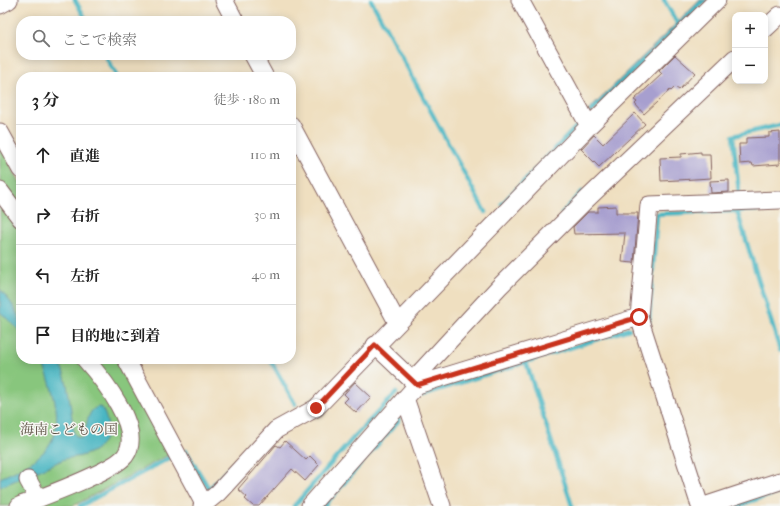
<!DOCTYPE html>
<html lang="ja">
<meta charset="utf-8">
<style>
body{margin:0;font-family:"IM FELL French Canon","Noto Serif JP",serif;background:#f6f6f6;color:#222}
.controls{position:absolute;right:12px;top:12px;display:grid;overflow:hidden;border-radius:8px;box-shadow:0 2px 10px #0003}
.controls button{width:36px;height:36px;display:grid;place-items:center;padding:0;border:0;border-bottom:1px solid #e0e0e0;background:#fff;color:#222;font:20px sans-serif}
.stop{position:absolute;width:12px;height:12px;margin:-9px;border:3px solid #c8321e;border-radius:50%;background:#fff}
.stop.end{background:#c8321e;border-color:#fff;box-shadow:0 1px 4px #0008}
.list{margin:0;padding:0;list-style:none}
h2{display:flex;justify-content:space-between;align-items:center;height:52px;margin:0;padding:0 16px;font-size:17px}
h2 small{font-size:13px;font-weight:400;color:#767676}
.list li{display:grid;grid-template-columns:26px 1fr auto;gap:12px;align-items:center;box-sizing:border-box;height:60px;padding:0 16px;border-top:1px solid #e0e0e0}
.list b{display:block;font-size:15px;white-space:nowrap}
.list em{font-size:13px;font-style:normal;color:#767676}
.icon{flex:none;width:22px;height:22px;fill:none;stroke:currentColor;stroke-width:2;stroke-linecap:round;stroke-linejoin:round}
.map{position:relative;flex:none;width:780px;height:506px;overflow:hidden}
.search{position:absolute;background:#fff;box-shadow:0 2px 10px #0003;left:16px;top:16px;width:280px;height:44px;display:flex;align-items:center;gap:10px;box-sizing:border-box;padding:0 14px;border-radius:16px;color:#767676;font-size:15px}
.panel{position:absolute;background:#fff;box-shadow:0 2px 10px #0003;left:16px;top:72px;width:280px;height:292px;border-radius:16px}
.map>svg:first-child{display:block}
.green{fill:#88c67d;stroke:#697254}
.water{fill:#48b6c2;stroke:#496a76}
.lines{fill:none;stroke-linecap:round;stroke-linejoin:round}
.stream{stroke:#48b6c2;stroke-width:4.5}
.building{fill:#a79fcf}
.minor-casing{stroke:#84625f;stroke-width:19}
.minor{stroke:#fff;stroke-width:17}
.route{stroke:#c8321e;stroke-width:5}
.labels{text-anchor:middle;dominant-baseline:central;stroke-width:3;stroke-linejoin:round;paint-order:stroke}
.park-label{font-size:14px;fill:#5d5144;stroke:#f6f6f2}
</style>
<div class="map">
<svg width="780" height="506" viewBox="0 0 780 506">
<rect width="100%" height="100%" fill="#f6f6f2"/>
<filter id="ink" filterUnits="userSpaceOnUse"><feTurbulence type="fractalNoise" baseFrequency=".025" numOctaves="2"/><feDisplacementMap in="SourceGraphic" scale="8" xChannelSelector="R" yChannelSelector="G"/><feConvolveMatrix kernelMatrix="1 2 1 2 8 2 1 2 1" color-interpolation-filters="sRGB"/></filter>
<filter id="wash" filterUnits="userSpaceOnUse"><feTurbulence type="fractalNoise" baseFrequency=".012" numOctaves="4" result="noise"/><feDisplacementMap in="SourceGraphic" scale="16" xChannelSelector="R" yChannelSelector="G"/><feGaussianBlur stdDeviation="0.9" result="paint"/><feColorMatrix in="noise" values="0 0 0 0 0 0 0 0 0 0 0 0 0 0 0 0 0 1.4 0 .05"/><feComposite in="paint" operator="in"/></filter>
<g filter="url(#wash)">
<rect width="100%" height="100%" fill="#efdfc0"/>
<path class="green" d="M0 146 21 184V359H118L170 454 73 506H0Z"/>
<path class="water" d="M700 0H708L591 115 588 111Z
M0 289C12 303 21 314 21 332L0 312Z
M40 359H58C70 382 70 408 74 433L77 437 82 438C88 428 86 406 101 407 114 427 107 448 84 455 76 458 67 457 60 461 40 471 20 478 0 487V478C44 459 67 442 52 390 49 379 46 369 40 359Z"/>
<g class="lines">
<path class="stream" d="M75 0 87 21
M371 0 485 212
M664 0 677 23
M105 55 117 77
M739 193 733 136 780 125
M502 204 579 124
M737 211 780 350
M562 213 582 192
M649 321 657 214 780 209
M270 359 295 404
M526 362 572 506
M422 395 629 329
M186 451 209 489 235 462
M80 506 171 457
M294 506 355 436 396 393
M324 506 399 420
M735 506 780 492"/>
</g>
<g id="blocks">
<path class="building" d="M675 55 695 73 679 90 675 87 671 91 670 90 644 114 635 104 637 102 634 100 662 74 659 71Z
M635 113 645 124 599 167 581 149 594 135 603 144Z
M780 132V164L753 166 752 163 740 164 739 144H746V138L769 137V133Z
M701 152V154H710L711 178 661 181 660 158 681 157V154Z
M729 180V192L711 193 710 181Z
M616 206V213H638L634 263 622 262 625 233 574 234 573 227 588 212H598V207Z
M355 382 371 397 356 413 344 402 348 398 344 394Z
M285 441 306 460 310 456 319 465 305 481 292 469 259 506H253L245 499 247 497 238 489 276 445 280 447Z"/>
</g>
</g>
<g filter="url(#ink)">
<use href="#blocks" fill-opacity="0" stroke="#84625f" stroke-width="1"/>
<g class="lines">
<g class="minor-casing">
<path id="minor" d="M224 0 235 21
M520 0 589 126
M0 5 9 0
M765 29 780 15
M253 55 265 77
M291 125 397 322
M0 132 21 170
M0 191 21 219
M375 345 417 385
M126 359 204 504
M413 380 499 287 586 200 735 58
M405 398 442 506
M28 480 38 498
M19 506C42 497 112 472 125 456 145 430 101 377 85 359
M202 506 218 493 276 430 316 408 589 126 717 0
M310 506 417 385 639 317
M700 506 639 317 649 205 780 200
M704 506 780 481"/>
</g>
<use href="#minor" class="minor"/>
</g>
</g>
<g class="lines" filter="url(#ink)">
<path class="route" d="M316 408 375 345 417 385 639 317"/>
</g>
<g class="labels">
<g class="park-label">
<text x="69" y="429">海南こどもの国</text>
</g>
</g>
</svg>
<div class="controls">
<button>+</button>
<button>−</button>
</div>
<div class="stop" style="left:639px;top:317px"></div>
<div class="stop end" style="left:316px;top:408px"></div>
<div class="search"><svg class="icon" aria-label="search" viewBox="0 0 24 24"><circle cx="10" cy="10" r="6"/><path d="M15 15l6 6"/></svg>ここで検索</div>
<section class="panel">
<h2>3 分<small>徒歩 · 180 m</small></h2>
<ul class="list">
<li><svg class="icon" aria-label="ahead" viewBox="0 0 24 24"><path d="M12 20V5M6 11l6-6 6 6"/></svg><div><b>直進</b></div><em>110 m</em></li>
<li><svg class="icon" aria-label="right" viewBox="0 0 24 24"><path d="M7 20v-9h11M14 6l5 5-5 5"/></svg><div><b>右折</b></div><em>30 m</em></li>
<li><svg class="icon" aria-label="left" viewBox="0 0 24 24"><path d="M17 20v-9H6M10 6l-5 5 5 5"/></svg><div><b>左折</b></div><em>40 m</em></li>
<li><svg class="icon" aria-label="arrive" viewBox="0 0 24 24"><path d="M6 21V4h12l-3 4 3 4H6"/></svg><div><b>目的地に到着</b></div></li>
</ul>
</section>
</div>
